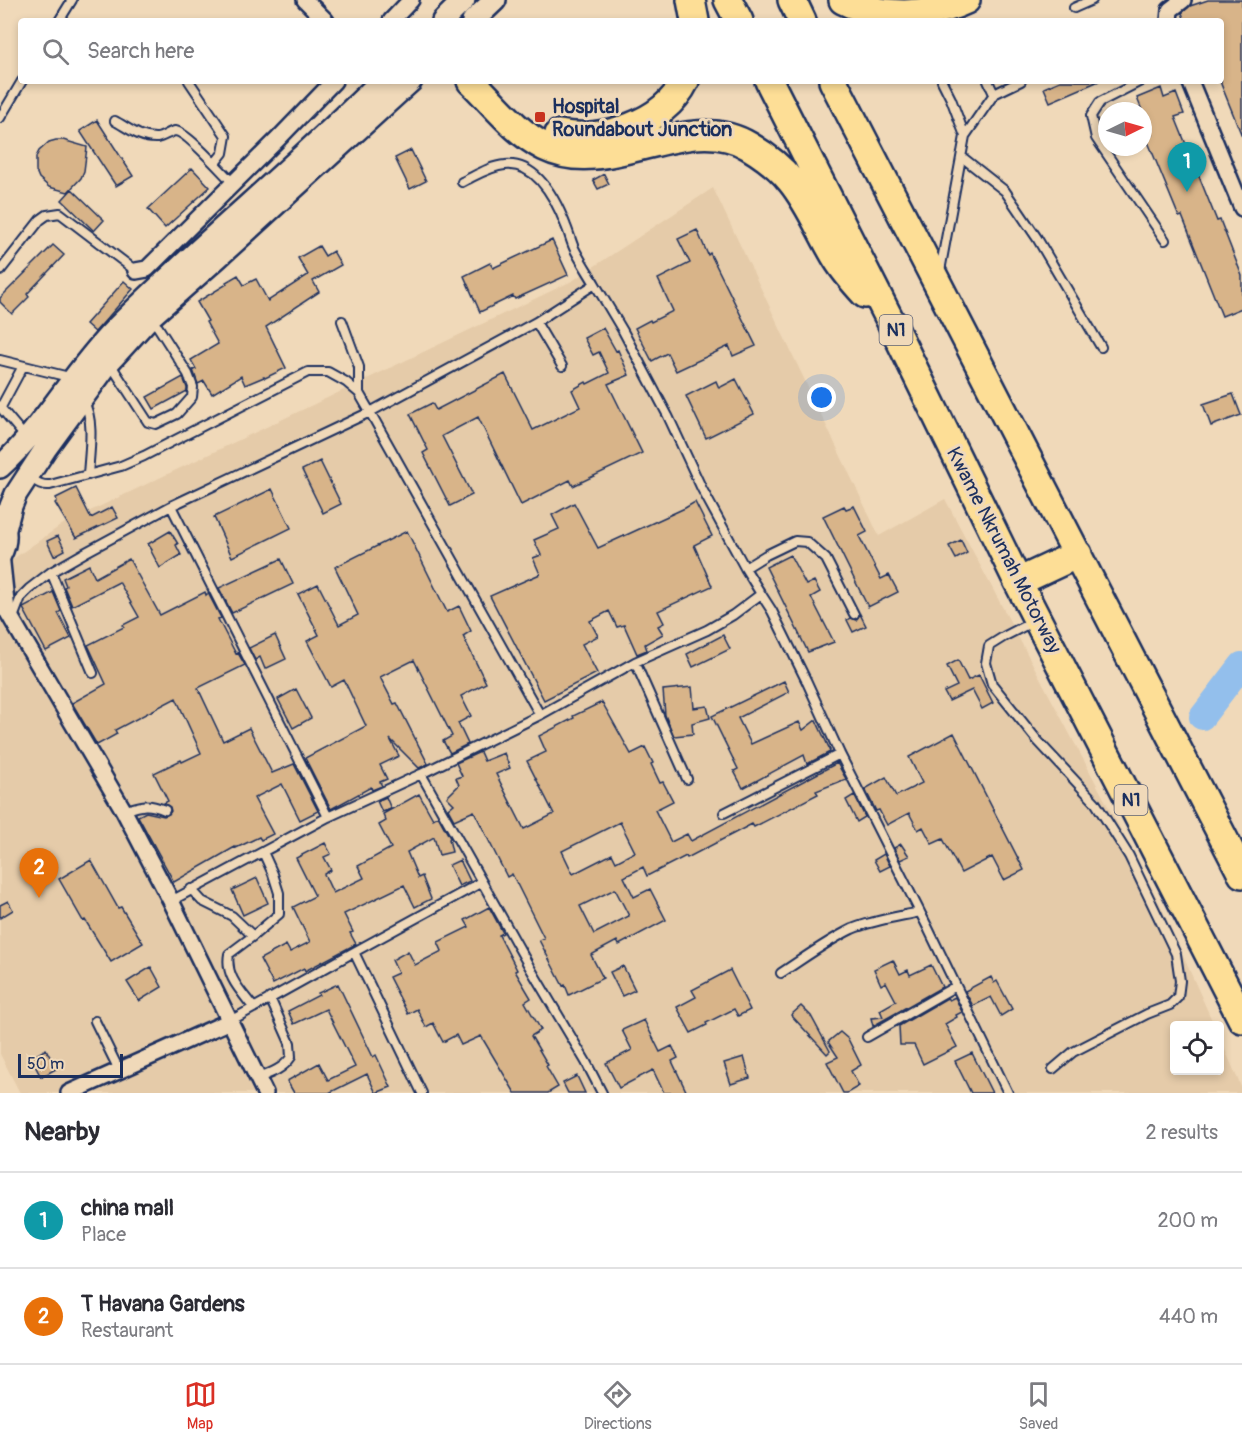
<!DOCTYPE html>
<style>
body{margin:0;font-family:Pangolin,sans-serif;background:#f2f2f3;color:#2b2b33}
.controls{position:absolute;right:18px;bottom:18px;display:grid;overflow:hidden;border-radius:6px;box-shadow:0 3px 9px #0003}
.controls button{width:54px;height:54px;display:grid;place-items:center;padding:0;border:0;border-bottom:2px solid #e1e1e2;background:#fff;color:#2b2b33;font:30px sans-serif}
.compass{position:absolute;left:1098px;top:102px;width:54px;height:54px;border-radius:50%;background:#fff;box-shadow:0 3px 9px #0003;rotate:85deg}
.scale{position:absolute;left:18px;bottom:15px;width:105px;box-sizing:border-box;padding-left:6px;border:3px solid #1b2f5e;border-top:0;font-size:16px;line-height:21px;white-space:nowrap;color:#1b2f5e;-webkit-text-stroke:4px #f0d9b9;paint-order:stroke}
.you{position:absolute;left:822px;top:398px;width:21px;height:21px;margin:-15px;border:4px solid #fff;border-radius:50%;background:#1a73e8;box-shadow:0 0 0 9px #1a73e833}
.badge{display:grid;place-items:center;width:39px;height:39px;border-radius:50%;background:#d93025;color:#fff;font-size:20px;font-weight:700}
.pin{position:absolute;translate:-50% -50px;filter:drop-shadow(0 2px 3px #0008)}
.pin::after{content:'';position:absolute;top:32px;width:21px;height:18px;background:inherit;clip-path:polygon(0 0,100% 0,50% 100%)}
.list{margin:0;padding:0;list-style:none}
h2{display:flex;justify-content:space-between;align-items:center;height:78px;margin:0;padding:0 24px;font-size:26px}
h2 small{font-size:20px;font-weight:400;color:#7c7c81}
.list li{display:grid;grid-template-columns:39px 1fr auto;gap:18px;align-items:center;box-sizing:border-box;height:96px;padding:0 24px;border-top:2px solid #e1e1e2}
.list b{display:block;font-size:22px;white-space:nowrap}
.list p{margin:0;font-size:20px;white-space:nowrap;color:#7c7c81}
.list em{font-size:20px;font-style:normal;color:#7c7c81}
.icon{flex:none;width:33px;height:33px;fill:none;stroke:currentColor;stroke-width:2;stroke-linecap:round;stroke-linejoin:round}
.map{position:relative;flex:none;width:1242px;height:1093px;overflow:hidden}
.search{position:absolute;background:#fff;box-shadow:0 3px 9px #0003;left:18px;right:18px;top:18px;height:66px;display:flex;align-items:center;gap:15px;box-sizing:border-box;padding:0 21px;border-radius:6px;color:#7c7c81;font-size:22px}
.sheet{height:270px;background:#fff}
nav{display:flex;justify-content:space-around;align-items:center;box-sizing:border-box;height:84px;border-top:2px solid #e1e1e2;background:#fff;font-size:16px;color:#7c7c81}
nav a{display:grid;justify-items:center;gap:3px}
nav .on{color:#d93025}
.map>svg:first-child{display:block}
.built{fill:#e5cba9}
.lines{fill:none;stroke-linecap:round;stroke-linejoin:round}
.river{stroke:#93bfec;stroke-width:26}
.building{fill:#d8b489;stroke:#1b2f5e;stroke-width:1.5;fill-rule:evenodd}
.service-casing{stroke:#1b2f5e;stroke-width:12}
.minor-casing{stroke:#1b2f5e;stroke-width:20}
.secondary-casing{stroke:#1b2f5e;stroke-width:26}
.motorway-casing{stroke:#1b2f5e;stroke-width:32}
.service{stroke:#f0d9b9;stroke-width:8}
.minor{stroke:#f0d9b9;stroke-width:15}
.secondary{stroke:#f0d9b9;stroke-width:21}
.motorway{stroke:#fdde96;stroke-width:27}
.poi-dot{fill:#c8321e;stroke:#f0d9b9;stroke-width:2}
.labels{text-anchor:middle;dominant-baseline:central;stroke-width:6;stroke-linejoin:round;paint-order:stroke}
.shield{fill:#f0d9b9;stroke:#5b6279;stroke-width:1.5}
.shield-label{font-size:18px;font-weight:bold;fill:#1b2f5e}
.poi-label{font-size:20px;font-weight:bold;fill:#1b2f5e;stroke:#f0d9b9;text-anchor:start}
.street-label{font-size:20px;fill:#1b2f5e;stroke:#f0d9b9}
</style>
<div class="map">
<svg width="1242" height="1093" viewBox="0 0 1242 1093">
<rect width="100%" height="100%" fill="#f0d9b9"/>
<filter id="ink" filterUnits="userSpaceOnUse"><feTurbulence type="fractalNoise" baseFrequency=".0167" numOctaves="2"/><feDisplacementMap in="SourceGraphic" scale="12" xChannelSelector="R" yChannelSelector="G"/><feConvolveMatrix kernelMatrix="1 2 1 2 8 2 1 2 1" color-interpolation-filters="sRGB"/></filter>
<g filter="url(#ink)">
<path class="built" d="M713 188 879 536 945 499 1159 902 1214 1025 1174 1026V1070H1220V1038L1242 1089V1093H20L0 1054V568L63 524 572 281Z"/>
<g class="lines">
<path class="river" d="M1202 717 1242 665"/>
</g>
<path class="building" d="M1208 0H1242V136L1221 84V21H1185L1182 13 1190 6Z
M1060 81H1099L1050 102 1044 88Z
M1161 88 1164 98 1176 93 1184 114 1175 117 1217 221 1220 220 1242 276V308L1222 316 1182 216 1179 217 1146 137 1152 135 1137 98Z
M97 120 133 176 116 186 80 131Z
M56 140H63L87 147 84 171 81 178 68 192 49 187 39 178 36 171V157L39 151 49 142Z
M411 150 426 181 410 189 395 158Z
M192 168 210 187 165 228 148 209Z
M604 174 609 184 598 189 593 180Z
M72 189 104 220 94 231 62 200Z
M697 230 708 255 710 253 756 346 733 356 729 346 676 371 667 353 652 361 635 328 650 320 651 322 673 311 658 279 690 263 678 239Z
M552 240 568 275 515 299 513 296 480 312 464 276 490 263 493 268Z
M53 245 64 255 27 294 29 297 12 314 0 302V298Z
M319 246 325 256 333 251 341 265 313 281 319 292 266 327 286 368 265 378 264 377 245 385 241 376 212 394 204 381 198 384 193 370 196 369 191 360 218 344 206 322 208 321 197 302 227 284 226 282 238 275 244 285 256 279 268 301 308 275 298 258Z
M124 281 133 289 95 332 86 324Z
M603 328 616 351 618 350 629 375 608 384 642 453 573 486 570 480 521 505 478 417 442 436 472 495 450 506 423 453 428 450 410 414 432 403 436 410 505 374 533 430 580 407 572 390 586 382 587 384 609 373 599 352 593 355 584 338Z
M183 377 187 388V391L154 409 147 397Z
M736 379 754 414 706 438 686 396 716 381 719 388Z
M1233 394 1241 415 1211 426 1203 404Z
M320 461 341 504 323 513 302 470Z
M76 488 91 518 112 507 118 518 76 538 55 503 57 501 56 498Z
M272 489 291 528 232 557 214 517Z
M695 502 712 536 694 545 712 586 658 611 664 623 658 626 663 634 645 644 647 650 637 654 624 625 617 627 609 611 590 621 598 636 582 644 597 673 544 700 490 596 540 574 533 558 541 555 534 540 559 529 552 515 574 503 598 548 685 508Z
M844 506 846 509 854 506 867 532 859 536 881 579 889 575 898 592 868 607 823 516Z
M170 531 178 544 176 545 181 555 160 568 151 551 152 550 148 544Z
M407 531 447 612 459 606 471 631 463 636 486 683 461 696 471 716 458 723 468 744 450 753 443 741 452 736 414 660 380 677 394 704 397 703 428 764 419 768 390 739 399 756 380 765 387 779 380 782 382 786 372 790 371 787 331 809 305 758 366 726 344 680 331 687 307 641 319 635 298 594 318 584 339 625 358 615 335 567Z
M58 536 65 550 54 556 47 541Z
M961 540 967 553 956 559 949 546Z
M790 555 806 585 814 581 820 592 811 597 834 642 808 652 766 567Z
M129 559 160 615 205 592 206 595 208 593 221 618 218 619 236 654 238 653 245 665 198 688 223 741 249 728 272 773 294 764 318 811 300 820 282 784 254 798 273 834 261 840 259 837 236 848 235 847 174 882 138 816 146 812 164 816 169 814 171 811 170 807 164 803 168 801 154 773 181 760 182 762 201 753 176 698 115 730 117 734 97 745 72 703 106 684 88 645 124 627 123 625 139 617 119 582 72 606 64 587 66 586 63 578 89 565 95 578Z
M281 559 293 584 232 613 219 588Z
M53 592 61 611 58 613 71 638 46 651 23 608Z
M860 614 866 626 853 632 847 620 850 618 856 620Z
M275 635 286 659 265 669 260 657 255 660 249 648Z
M723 635 730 649 693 667 687 654Z
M958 660 968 680 979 675 993 703 982 709 972 690 949 701 944 692 957 686 947 666Z
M784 681 789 692 738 718 751 744 799 722 803 730 816 720 830 750H829L830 752 807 764 804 755 743 788 734 771 738 769 712 716Z
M692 687 694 708 707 706 710 718 692 723 693 734 674 736 665 715 663 690Z
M296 689 311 718 293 728 278 699Z
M602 702 631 754 645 747 653 763 651 764 660 783 663 782 673 801 655 810 671 842 687 834 691 841 837 763 846 779 816 791 818 794 754 827 752 824 687 858 686 856 647 876 643 867 624 877 634 897 650 889 666 920 619 945 617 941 591 955 603 978 569 995 565 985 563 986 539 940 544 938 512 874 507 877 474 811 454 820 448 809 454 804 447 797 459 785 456 778 462 776 456 763 480 752 484 761 504 753 510 768 496 774 524 829 554 814 527 761 546 752 539 736 574 718 573 716ZM620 822 635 852 616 862 612 854 573 874 562 851ZM615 889 629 916 594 934 580 906Z
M954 733 1024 870 1004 880 992 857 961 873 943 839 932 844 923 827 918 830 909 813 887 825 879 810 876 811 865 789 886 777 896 796 922 783 909 757Z
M419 794 433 819 438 816 450 838 449 839 452 852 439 855 434 837 407 852 418 878 422 876 431 899 415 907 404 885 344 914 353 932 350 933 356 944 305 971 304 968 273 984 260 959 286 945 290 952 310 942 293 907 315 896 296 858 325 843 331 854 324 857 331 870 324 874 333 893 364 878 358 866 391 848 379 825 386 821 383 814Z
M854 795 865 817 857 822 846 800Z
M386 797 391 809 382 812 377 801Z
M901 844 909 856 900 860 894 848Z
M884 854 890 866 880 871 874 860Z
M91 860 118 908 121 907 143 943 111 962 85 920 83 921 59 879Z
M460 860 470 881 459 886 449 865Z
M257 878 268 903 243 915 232 890Z
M8 901 13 910 0 918V905Z
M489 907 503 933 499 935 517 970 515 971 531 998 525 1002 541 1030 531 1036 548 1065 546 1066 558 1087 548 1093H515L481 1036 461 1045 456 1035 443 1042 433 1023 426 1027 417 1009 408 1014 389 977 398 973 392 960 408 951 415 965 442 951 438 942 469 927 465 920Z
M893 960 900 974 908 970 910 975 931 965 942 987 873 1026 871 1018 883 1017 880 1010 896 1001 886 982 881 985 874 969Z
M623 966 635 990 622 996 610 972Z
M151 967 162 987 139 1001 127 982Z
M730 970 750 1010 738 1016 734 1009 706 1023 707 1025 691 1033 677 1007 696 997 692 990Z
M991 977 994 983 997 981 1012 1009 1001 1016 991 997 973 1006 965 991Z
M338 984 373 1057 376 1055 391 1087 376 1093 367 1074 329 1093H294L287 1081 319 1063 328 1080 355 1067 326 1009 294 1024 288 1011 319 995 318 993Z
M955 997 962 1012 956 1015 957 1017 945 1024 957 1047 923 1064 914 1045H900L899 1026 947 998 949 1000Z
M801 1006 811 1016 830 1051 827 1054 791 1015Z
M644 1020 660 1052 672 1046 678 1058 672 1061 687 1093H664L653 1070 619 1088 606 1063 632 1050 622 1030Z
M840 1032 848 1039 861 1065 851 1071 859 1086 847 1093H843L827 1062 838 1057 828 1042Z
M46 1049 56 1069 41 1077 31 1058Z
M972 1053 992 1093H971L955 1061Z
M744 1057 750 1078 731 1084 724 1063Z
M577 1076 585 1093H568L563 1083Z"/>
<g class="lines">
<g class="service-casing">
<path id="service" d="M1074 8 1092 0
M59 21 72 0
M189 81 226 136 223 153 215 163
M1141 81 1100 102 1091 116 1096 138 1165 240
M994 94 1021 81
M0 118 22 81
M115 121C128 128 141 139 157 138 163 137 169 132 175 131 186 131 224 174 233 183
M965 136 994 94 988 81
M962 157 1005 191 1037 238 1101 347
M462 182C475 176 490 166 505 165 537 162 556 200 566 226 569 233 571 241 574 248 580 260 588 272 595 284
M0 271 40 220 47 215 60 213 136 271
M940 271 965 136 951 99 942 81
M342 321 359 367V393
M536 322 562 366
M0 360 65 376H72
M111 365 148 422 156 424 177 414 192 397 193 387 188 374 158 327 150 319
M84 403C95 419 89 456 88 475
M0 407 21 432 24 439
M1 407 23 366
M171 506 328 817
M745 568 766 555 795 541 807 542 826 559 854 614
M51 572 93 673
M761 594 772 611 806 680 840 754 927 926 1008 1093
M13 618 21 597 29 589 51 572 86 552 171 506 370 412 536 322 595 284 623 331 668 416 702 489 745 568 761 594 733 615 707 630 635 662 540 715 370 412 359 393 346 382 328 372H308L144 456 121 466 50 485C40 486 36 481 28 476
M1034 621 1005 636 989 646 986 663 992 684 1037 740 1095 802 1129 856 1176 954 1180 981 1178 997 1170 1005 1147 1014 1073 1052 1053 1069
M635 662 687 779
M124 811C142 805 147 803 165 810
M724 813 840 754
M482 882 529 966 586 1062 602 1093
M191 889 202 901 232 916 253 936
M171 901 328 817 421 774 540 715
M354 952 422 1093
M781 973C804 958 827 941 852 929 874 920 897 917 920 912
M253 1007C240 990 225 976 229 954L253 936 279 914V893L273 874 263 852
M95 1021 119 1070
M230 1021 354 952 482 882 421 774
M867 1037 956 986
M258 1078C271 1073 283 1069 291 1057L290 1043 270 998"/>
</g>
<g class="minor-casing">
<path id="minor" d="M305 0 326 21
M391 21 411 0
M1169 21 1170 10 1183 0
M1190 81 1242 208
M136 271 147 269 278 139 334 81
M1 554 7 611
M0 606 7 611 124 811 171 901 265 1093
M69 1093 230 1021"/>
</g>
<g class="secondary-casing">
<path id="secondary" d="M443 21 464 0
M473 21 495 0
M0 467C44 427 72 373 114 330 200 244 295 167 381 81
M5 529 11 506 16 494 46 448 109 362 149 318 217 258 411 81
M0 555C7 542 7 530 0 516"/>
</g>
<g class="motorway-casing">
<path id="motorway" d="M691 0 695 21
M728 0 739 21
M792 0 802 21
M843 0C882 19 927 18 966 0
M471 81C495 104 514 131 545 147 610 179 687 108 749 146 764 155 780 167 791 181 810 204 821 233 837 259 845 272 855 283 865 294
M769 81 891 322 1018 582 1242 1019
M833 81 1242 874
M559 134C602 143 664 124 685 81
M1018 582 1078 554"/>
</g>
<use href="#service" class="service"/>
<use href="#minor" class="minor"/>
<use href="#secondary" class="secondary"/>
<use href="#motorway" class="motorway"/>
</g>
</g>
<rect class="poi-dot" x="534" y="111" width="12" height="12" rx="3"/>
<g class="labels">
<g class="shield">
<rect x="879.5" y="315" width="33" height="30" rx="4.5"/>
<rect x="1114.5" y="785" width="33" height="30" rx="4.5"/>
</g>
<g class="shield-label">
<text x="896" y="330">N1</text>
<text x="1131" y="800">N1</text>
</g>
<g class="poi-label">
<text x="552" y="106">Hospital<tspan x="552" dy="23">Roundabout Junction</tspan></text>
</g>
<g class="street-label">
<text transform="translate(1004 550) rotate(63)">Kwame Nkrumah Motorway</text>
</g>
</g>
</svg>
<div class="controls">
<button><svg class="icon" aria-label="locate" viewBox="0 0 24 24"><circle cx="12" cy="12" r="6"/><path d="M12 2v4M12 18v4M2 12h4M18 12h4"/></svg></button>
</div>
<svg class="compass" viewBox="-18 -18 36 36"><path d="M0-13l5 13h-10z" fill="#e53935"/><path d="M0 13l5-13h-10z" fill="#7c7c81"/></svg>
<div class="scale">50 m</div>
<div class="you"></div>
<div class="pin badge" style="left:1187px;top:192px;background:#0f9aa8">1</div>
<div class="pin badge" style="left:39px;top:898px;background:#e8710a">2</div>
<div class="search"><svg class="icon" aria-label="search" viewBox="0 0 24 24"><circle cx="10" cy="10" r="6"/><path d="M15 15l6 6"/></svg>Search here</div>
</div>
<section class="sheet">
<h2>Nearby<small>2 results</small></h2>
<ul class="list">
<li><span class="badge" style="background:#0f9aa8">1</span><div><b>china mall</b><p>Place</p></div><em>200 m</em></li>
<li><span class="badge" style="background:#e8710a">2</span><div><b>T Havana Gardens</b><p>Restaurant</p></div><em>440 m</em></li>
</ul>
</section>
<nav>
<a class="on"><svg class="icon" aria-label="map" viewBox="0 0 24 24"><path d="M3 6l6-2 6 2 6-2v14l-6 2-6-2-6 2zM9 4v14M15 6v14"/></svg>Map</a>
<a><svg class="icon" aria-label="directions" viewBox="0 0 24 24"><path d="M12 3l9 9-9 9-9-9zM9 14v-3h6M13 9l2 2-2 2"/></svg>Directions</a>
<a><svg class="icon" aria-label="saved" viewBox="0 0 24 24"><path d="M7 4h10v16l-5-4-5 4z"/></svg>Saved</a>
</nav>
